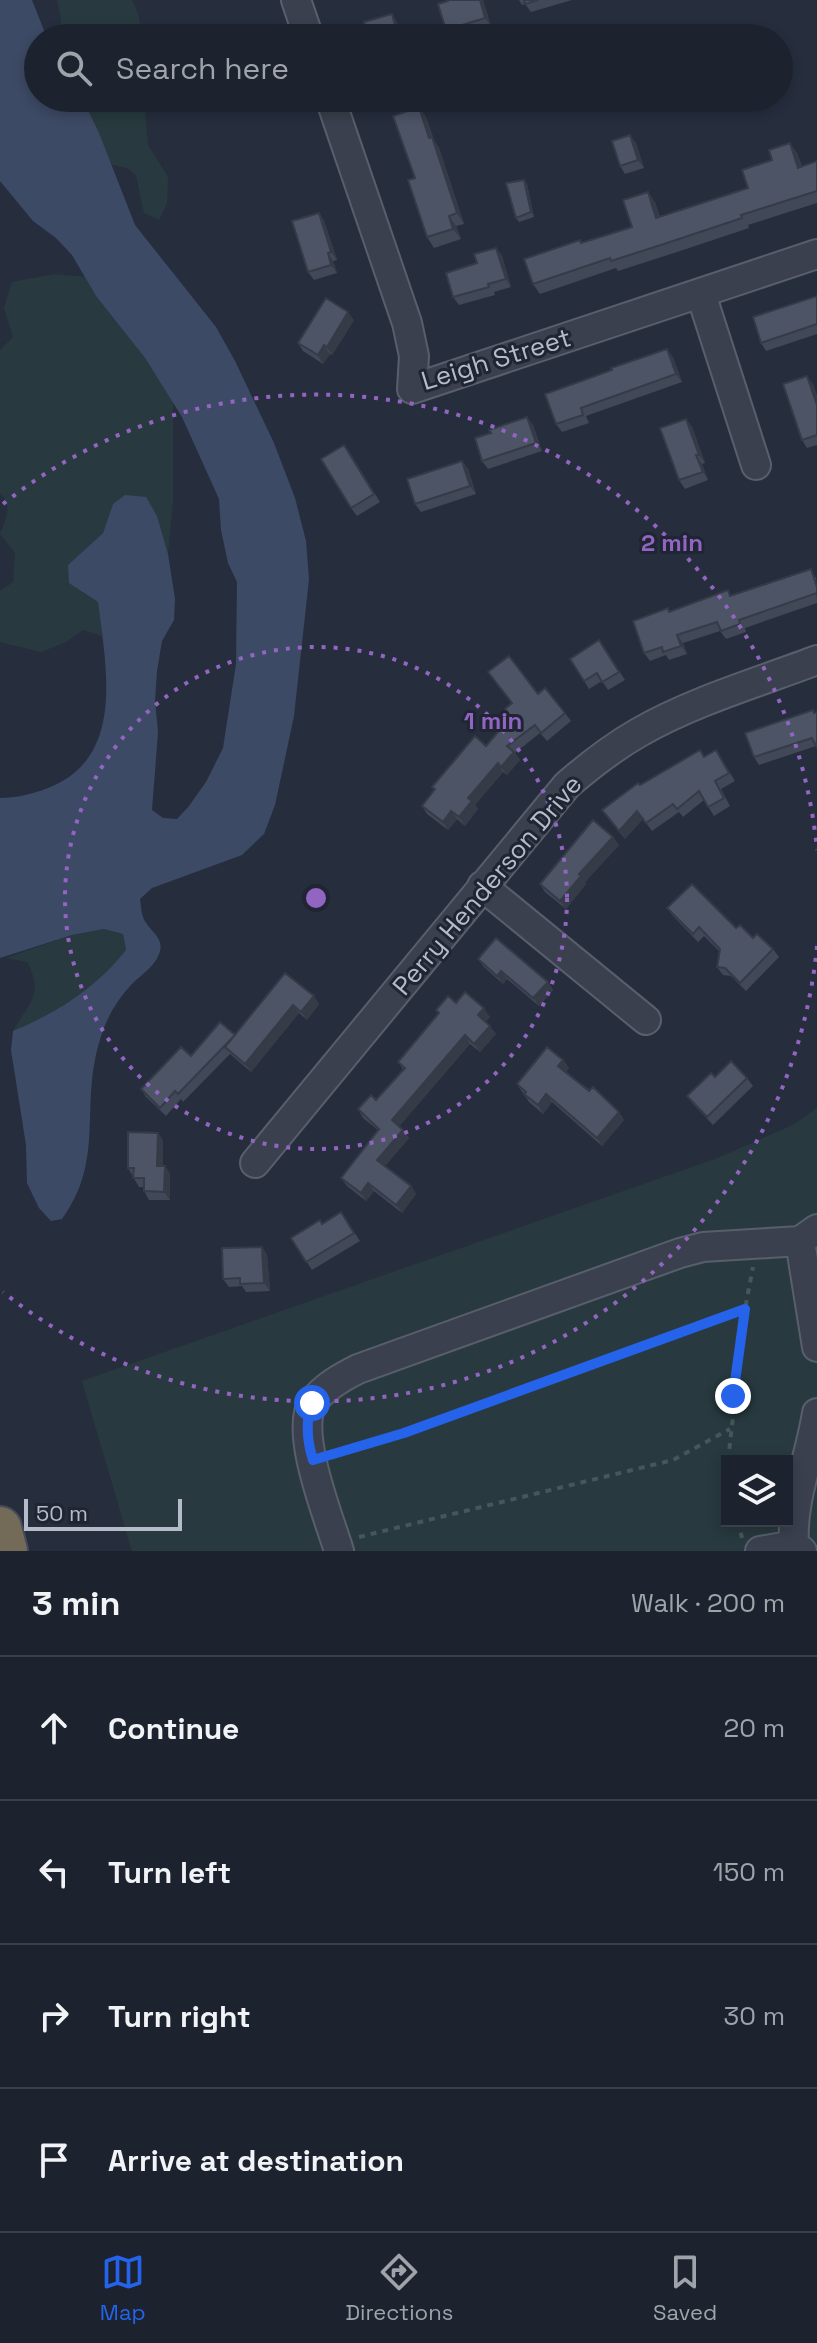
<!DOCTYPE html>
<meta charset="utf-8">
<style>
body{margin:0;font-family:"Space Grotesk",sans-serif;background:#292f3a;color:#f1f3f6}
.controls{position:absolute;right:24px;bottom:24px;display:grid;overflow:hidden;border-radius:0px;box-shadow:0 4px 12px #0003}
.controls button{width:72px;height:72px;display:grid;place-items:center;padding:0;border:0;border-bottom:2px solid #3a3f4a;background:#1c222e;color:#f1f3f6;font:40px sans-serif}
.scale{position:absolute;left:24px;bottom:20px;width:158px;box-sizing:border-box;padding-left:8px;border:4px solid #b6bbc9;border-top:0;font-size:22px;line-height:28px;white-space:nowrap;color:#b6bbc9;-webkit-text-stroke:6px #1f2533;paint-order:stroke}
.stop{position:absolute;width:24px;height:24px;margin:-18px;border:6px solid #2563eb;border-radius:50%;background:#fff}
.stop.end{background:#2563eb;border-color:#fff;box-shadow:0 2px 8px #0008}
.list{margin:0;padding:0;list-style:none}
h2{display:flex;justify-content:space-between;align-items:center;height:104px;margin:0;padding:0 32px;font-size:34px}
h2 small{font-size:26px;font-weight:400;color:#a0a4aa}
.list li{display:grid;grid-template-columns:52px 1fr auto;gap:24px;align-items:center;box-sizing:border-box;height:144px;padding:0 32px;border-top:2px solid #3a3f4a}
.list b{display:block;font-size:30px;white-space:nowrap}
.list em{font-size:26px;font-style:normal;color:#a0a4aa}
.icon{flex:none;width:44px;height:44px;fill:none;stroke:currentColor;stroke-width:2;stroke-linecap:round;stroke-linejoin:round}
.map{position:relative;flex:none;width:817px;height:1551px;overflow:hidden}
.search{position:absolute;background:#1c222e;box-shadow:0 4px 12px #0003;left:24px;right:24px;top:24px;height:88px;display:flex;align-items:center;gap:20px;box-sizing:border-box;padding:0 28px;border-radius:44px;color:#a0a4aa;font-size:30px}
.sheet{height:680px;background:#1c222e}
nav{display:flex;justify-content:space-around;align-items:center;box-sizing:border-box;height:112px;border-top:2px solid #3a3f4a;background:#1c222e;font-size:22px;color:#a0a4aa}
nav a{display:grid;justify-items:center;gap:4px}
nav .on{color:#2563eb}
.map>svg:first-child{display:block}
.green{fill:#283a3f;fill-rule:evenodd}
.water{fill:#3d4a65}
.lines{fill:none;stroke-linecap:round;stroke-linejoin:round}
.minor-casing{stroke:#585e6c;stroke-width:32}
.highway-casing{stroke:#454b59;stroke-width:46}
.path{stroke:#46575c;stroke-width:4;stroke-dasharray:6 6;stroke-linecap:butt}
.minor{stroke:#3a404e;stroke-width:28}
.highway{stroke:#736b58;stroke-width:42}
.wall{fill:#414858}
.shaded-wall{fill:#353b47}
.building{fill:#4c5466;stroke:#353b47;stroke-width:2}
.route{stroke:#2563eb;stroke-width:10}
.ring{fill:none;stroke:#9365c3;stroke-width:4;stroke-dasharray:4 8}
.labels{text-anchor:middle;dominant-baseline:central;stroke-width:6;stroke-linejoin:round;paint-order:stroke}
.street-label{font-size:26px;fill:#b6bbc9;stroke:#1f2533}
.centre{fill:#9365c3;stroke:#1f2533;stroke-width:4}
.ring-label{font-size:24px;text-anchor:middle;font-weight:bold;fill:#9365c3;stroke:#1f2533;stroke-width:6;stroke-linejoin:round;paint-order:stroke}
</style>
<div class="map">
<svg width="817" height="1551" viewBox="0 0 817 1551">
<rect width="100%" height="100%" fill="#262e3e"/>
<path class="green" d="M57 0H132L138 13 142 38H62L61 19Z
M82 98H144L148 145 168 177 167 203 159 220 144 213 136 175 127 168 110 164Z
M55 274 85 277 96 296 145 358 173 402V503L168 554 157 516 113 504 103 533 68 565 84 593 98 602 102 636 83 630 66 642 41 652 0 642V591L13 582 15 553 0 534C6 520 13 505 0 493V350L13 337 4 308 12 282Z
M104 929 123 934 126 951C96 986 56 1014 13 1031 28 1004 45 994 27 962L6 958 72 935Z
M817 1108V1551H132L82 1381 715 1159 793 1125ZM727 1461H787V1521H727Z"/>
<path class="water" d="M0 0H32L47 38H38V98H82L99 133 135 225 216 327 235 361 274 443 295 498 306 541 309 579 294 716 275 805 264 834 242 855 152 888 140 899C141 905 141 912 143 917 148 931 166 937 159 954 154 968 140 975 131 985 115 1002 105 1021 99 1043 80 1108 105 1160 62 1219L51 1221 39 1208 27 1183 26 1145 11 1050 13 1031C55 1014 97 987 126 950L123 934 104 929 72 935 0 958V798C16 798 33 794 48 788 126 758 106 667 98 602L69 583 68 565 103 533 113 504 125 495 146 497 157 516 168 554 175 599 174 620 162 641 157 671 155 701 158 732 152 810 163 818 177 819 189 806 206 782 223 748 236 664 237 582 228 563 221 530 219 499 182 417 145 358 96 296 72 255 56 238 33 221 0 181Z"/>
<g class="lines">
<g class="minor-casing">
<path id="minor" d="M296 0 309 38
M330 98 407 323 414 356 412 389 817 254
M701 294 756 465
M482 886 646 1020
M255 1163 567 785C589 766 612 748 638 733 691 702 759 682 817 660
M800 1241 817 1347
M339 1551C329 1518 294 1432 313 1402 324 1387 342 1377 358 1369L680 1253 703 1247 800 1241 817 1229
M760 1551 794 1545
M802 1551 794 1545C791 1500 810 1458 817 1413"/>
</g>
<g class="highway-casing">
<path id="highway" d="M0 1528 6 1551"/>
</g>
<path class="path" d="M332 1454C472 1413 607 1358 745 1309
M728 1461 745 1309 753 1267
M738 1521 742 1538
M359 1537 673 1460 730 1429"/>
<use href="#minor" class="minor"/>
<use href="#highway" class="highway"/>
</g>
<path class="wall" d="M448 0H483L491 26 452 38 446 30Z
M519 0H572L531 12 525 4 522 5Z
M419 107 426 117 434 140 439 148 464 224 456 226 461 239 434 248 427 237 415 178Z
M636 143 644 168 625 174 620 166Z
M797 153 802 166 817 161V203L748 225 749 228 671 254 618 271 616 268 540 294 533 284 582 243 632 227 655 202 660 217 748 188Z
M527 184 534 217 519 222 516 218Z
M319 213 324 221 337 260 333 261 337 273 314 280 308 272Z
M496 248 502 256 511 287 494 292 495 295 459 305 453 297 477 263Z
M817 296V334L766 351 761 343Z
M354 320 332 355 330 354 323 364 303 351 298 343Z
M673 357 682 382 586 416 589 423 562 432 556 424 545 394Z
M813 384 817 396V445L807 448 802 440Z
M686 419 692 427 705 463 702 464 708 480 685 489 679 480Z
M533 425 542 451 488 469 482 461Z
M350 453 380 502 357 516 351 508Z
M462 461 468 469 476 494 421 512 415 504Z
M816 577 817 603 745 628 746 632 726 639 720 631 683 643 687 654 669 660 666 655 650 661 644 653 668 608 670 611 732 596Z
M599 640 625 680 608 690 602 681 589 689 570 659Z
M538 694 565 713 571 721 547 741 540 733 515 753 520 760 507 775 503 772 475 805 478 809 465 826 457 819 448 830 427 814 422 806 434 790 432 787 486 746 510 717 505 709Z
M813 710 816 746 759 765 754 757Z
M700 750 704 757 716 750 735 781 721 789 730 806 714 816 704 800 683 817 679 812 652 831 643 819 625 839 608 818 640 785Z
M613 837 619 845 585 882 586 884 566 909 545 892 540 884Z
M667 908 736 928 773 949 779 957 746 991 731 976 723 975 717 967 719 951 704 936 698 942 673 916Z
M478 959 548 982 553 990 539 1006 507 979 503 984 484 967Z
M285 973 319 1004 307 1020 299 1013 251 1072 230 1054 183 1102 181 1099 166 1116 146 1097 141 1089 235 1035Z
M456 1003 490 1017 485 1022 496 1034 480 1052 470 1044 399 1126 409 1138 385 1166 411 1186 416 1194 402 1213 374 1191 366 1201 347 1186 341 1178 378 1130 363 1118 358 1109 376 1100 403 1069 398 1062 438 1013 436 1010Z
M563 1060 569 1068 566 1072 619 1112 624 1120 602 1146 552 1102 543 1114 529 1102 517 1084Z
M715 1077 747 1078 753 1086 713 1125 693 1104 687 1096Z
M158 1133 163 1141V1166H165L170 1174V1200H149L144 1191V1187H139L128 1168Z
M341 1212 360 1241 312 1270 291 1238 322 1224Z
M262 1247 267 1255 270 1291 246 1292 242 1286 229 1287 223 1279Z"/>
<path class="shaded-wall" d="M480 0H483L491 26 485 18Z
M392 14 397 22 402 38 397 32Z
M419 25 425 33 426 38H423Z
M419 107 426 117 434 140 439 148 464 224 457 213Z
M630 135 636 143 644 168 638 160Z
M790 143 797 153 806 178 798 168Z
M524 180 527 184 534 217 531 212Z
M648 192 655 202 663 228 656 218Z
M319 213 324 221 337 260 331 252Z
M449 216 456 226 461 239 453 229Z
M496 248 502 256 511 287 506 279Z
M328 253 333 261 337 273 331 265Z
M348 312 354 320 332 355 327 347Z
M324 345 330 354 323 364 318 355Z
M667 349 673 357 682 382 676 374Z
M807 376 813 384 817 396V405Z
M527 417 533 425 542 451 536 443Z
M686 419 692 427 705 463 699 455Z
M696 455 702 464 708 480 703 472Z
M462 461 468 469 476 494 470 486Z
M677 635 683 643 687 654 681 646Z
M514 752 520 760 507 775 501 767Z
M498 763 503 772 475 805 478 809 465 826 459 817 468 798Z
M451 811 457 819 448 830 443 822Z
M637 811 643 819 625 839 619 831Z
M613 837 619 845 585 882 586 884 566 909 560 901 579 874Z
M501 971 507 979 503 984 497 976Z
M548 982 553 990 539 1006 533 998Z
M314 996 319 1004 307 1020 301 1012Z
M293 1005 299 1013 251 1072 245 1064Z
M484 1008 490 1017 484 1023 478 1015Z
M490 1026 496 1034 480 1052 474 1044Z
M465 1035 470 1044 398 1128 392 1120Z
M563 1060 569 1068 564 1074 558 1066Z
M546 1094 552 1102 543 1114 538 1105Z
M619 1112 624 1120 602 1146 597 1138Z
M403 1130 409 1138 383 1168 377 1160Z
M158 1133 163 1141V1174L157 1166Z
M165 1166 170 1174V1200L164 1192Z
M368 1183 374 1191 366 1201 361 1193Z
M411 1186 416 1194 402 1213 396 1205Z
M262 1247 267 1255 270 1291 264 1283Z"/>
<path class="building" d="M448 0H480L485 18 446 30 438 4 448 1Z
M524 0H538L525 4Z
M392 14 397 32 419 25 423 38H396L395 34 382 38H368L364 22Z
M419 107 429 138 432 137 457 213 449 216 453 229 427 237 408 180 415 178 393 116Z
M630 135 638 160 620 166 612 141Z
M790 143 798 168 817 161V191L741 215 742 218 664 244 611 261 610 258 533 284 524 259 580 240 581 243 632 227 623 200 648 192 656 218 748 188 742 170 772 160 769 150Z
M524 180 531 212 516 218 506 183Z
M319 213 331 252 328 253 331 265 308 272 292 221Z
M496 248 506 279 488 284 489 287 453 297 446 273 477 263 474 254Z
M817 296V324L761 343 753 317Z
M326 298 348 312 327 347 324 345 318 355 298 343Z
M667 349 676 374 581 408 583 415 556 424 545 394 612 370 611 368Z
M807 376 817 405V435L802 440 783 384Z
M527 417 536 443 482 461 475 438 491 433 489 430Z
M686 419 699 455H696L703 472 679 480 660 428Z
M344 445 374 494 351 508 321 459Z
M462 461 470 486 415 504 407 479Z
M811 569 817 587V593L739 620 740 624 721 631 717 622 677 635 681 646 663 652 662 647 644 653 633 621 668 608 669 612 728 590 730 596Z
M599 640 619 672 602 682 597 673 584 681 570 659Z
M509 656 538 694 545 688 565 713 541 733 535 725 507 746 514 752 501 767 498 763 468 798 472 801 459 817 451 811 443 822 422 806 435 789 432 787 475 736 486 746 511 717 505 709 512 703 488 672Z
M813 710 814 713 817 712V748L812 738 754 757 745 733Z
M700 750 704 757 716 750 729 773 715 781 724 798 708 807 699 791 677 809 673 804 646 823 637 811 619 831 602 810 638 783 640 785Z
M593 820 613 837 579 874 581 876 560 901 540 884Z
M692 884 736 928 740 925 753 938 757 934 773 949 740 983 725 968 717 967 720 949 699 927 693 934 667 908Z
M496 938 548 982 533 998 501 971 497 976 478 959Z
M285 973 314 996 301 1012 293 1005 245 1064 225 1047Z
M465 992 484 1008 478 1015 490 1026 474 1044 465 1035 392 1120 403 1130 377 1160 411 1186 396 1205 368 1183 361 1193 341 1178 379 1129 358 1109 371 1095 376 1100 405 1068 398 1062 439 1013 436 1010 448 996 456 1003Z
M220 1022 235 1035 178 1094 175 1091 160 1108 141 1089 181 1047 191 1056Z
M547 1047 563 1060 558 1066 589 1091 593 1087 619 1112 597 1138 546 1094 538 1105 524 1094 526 1092 517 1084Z
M731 1061 747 1078 707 1117 687 1096 711 1073 715 1077Z
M128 1132 158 1133 157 1166H165L164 1192 144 1191V1178H133L134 1168H128Z
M341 1212 354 1233 306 1262 291 1238 320 1220 322 1224Z
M262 1247 264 1283 240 1284V1278L223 1279 222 1248Z"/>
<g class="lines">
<path class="route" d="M312 1403C305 1422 307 1441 313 1460L404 1433 745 1309 733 1396"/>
</g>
<g class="ring">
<circle cx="316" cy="898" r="251"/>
<path d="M817 946A503 503 0 0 1 3 1292M3 504A503 503 0 0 1 817 850"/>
</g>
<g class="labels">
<g class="street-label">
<text transform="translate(496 359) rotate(-17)">Leigh Street</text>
<text transform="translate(487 885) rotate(-50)">Perry Henderson Drive</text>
</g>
</g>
<circle cx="316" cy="898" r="12" class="centre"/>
<g class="ring-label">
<text x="672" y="551">2 min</text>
<text x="493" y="729">1 min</text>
</g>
</svg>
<div class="controls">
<button><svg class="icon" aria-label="layers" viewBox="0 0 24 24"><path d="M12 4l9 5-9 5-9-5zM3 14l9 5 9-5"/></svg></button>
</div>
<div class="scale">50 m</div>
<div class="stop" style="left:312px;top:1403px"></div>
<div class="stop end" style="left:733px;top:1396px"></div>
<div class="search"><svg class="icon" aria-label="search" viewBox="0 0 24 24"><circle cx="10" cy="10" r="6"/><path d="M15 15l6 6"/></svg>Search here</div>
</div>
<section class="sheet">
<h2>3 min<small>Walk · 200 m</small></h2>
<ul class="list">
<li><svg class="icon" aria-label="ahead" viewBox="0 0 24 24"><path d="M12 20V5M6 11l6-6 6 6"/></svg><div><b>Continue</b></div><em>20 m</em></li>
<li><svg class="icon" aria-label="left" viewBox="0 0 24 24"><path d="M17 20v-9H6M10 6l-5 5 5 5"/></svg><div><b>Turn left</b></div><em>150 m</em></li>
<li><svg class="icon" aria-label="right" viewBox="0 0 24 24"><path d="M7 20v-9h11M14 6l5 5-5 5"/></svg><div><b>Turn right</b></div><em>30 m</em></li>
<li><svg class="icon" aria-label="arrive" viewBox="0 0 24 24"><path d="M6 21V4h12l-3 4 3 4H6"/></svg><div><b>Arrive at destination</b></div></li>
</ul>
</section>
<nav>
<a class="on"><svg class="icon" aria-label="map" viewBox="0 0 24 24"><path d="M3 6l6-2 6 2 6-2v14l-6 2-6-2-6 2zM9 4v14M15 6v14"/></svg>Map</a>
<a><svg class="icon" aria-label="directions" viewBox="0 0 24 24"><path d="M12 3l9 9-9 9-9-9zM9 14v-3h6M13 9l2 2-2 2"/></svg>Directions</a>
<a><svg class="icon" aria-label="saved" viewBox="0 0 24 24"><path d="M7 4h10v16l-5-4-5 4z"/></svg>Saved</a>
</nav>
